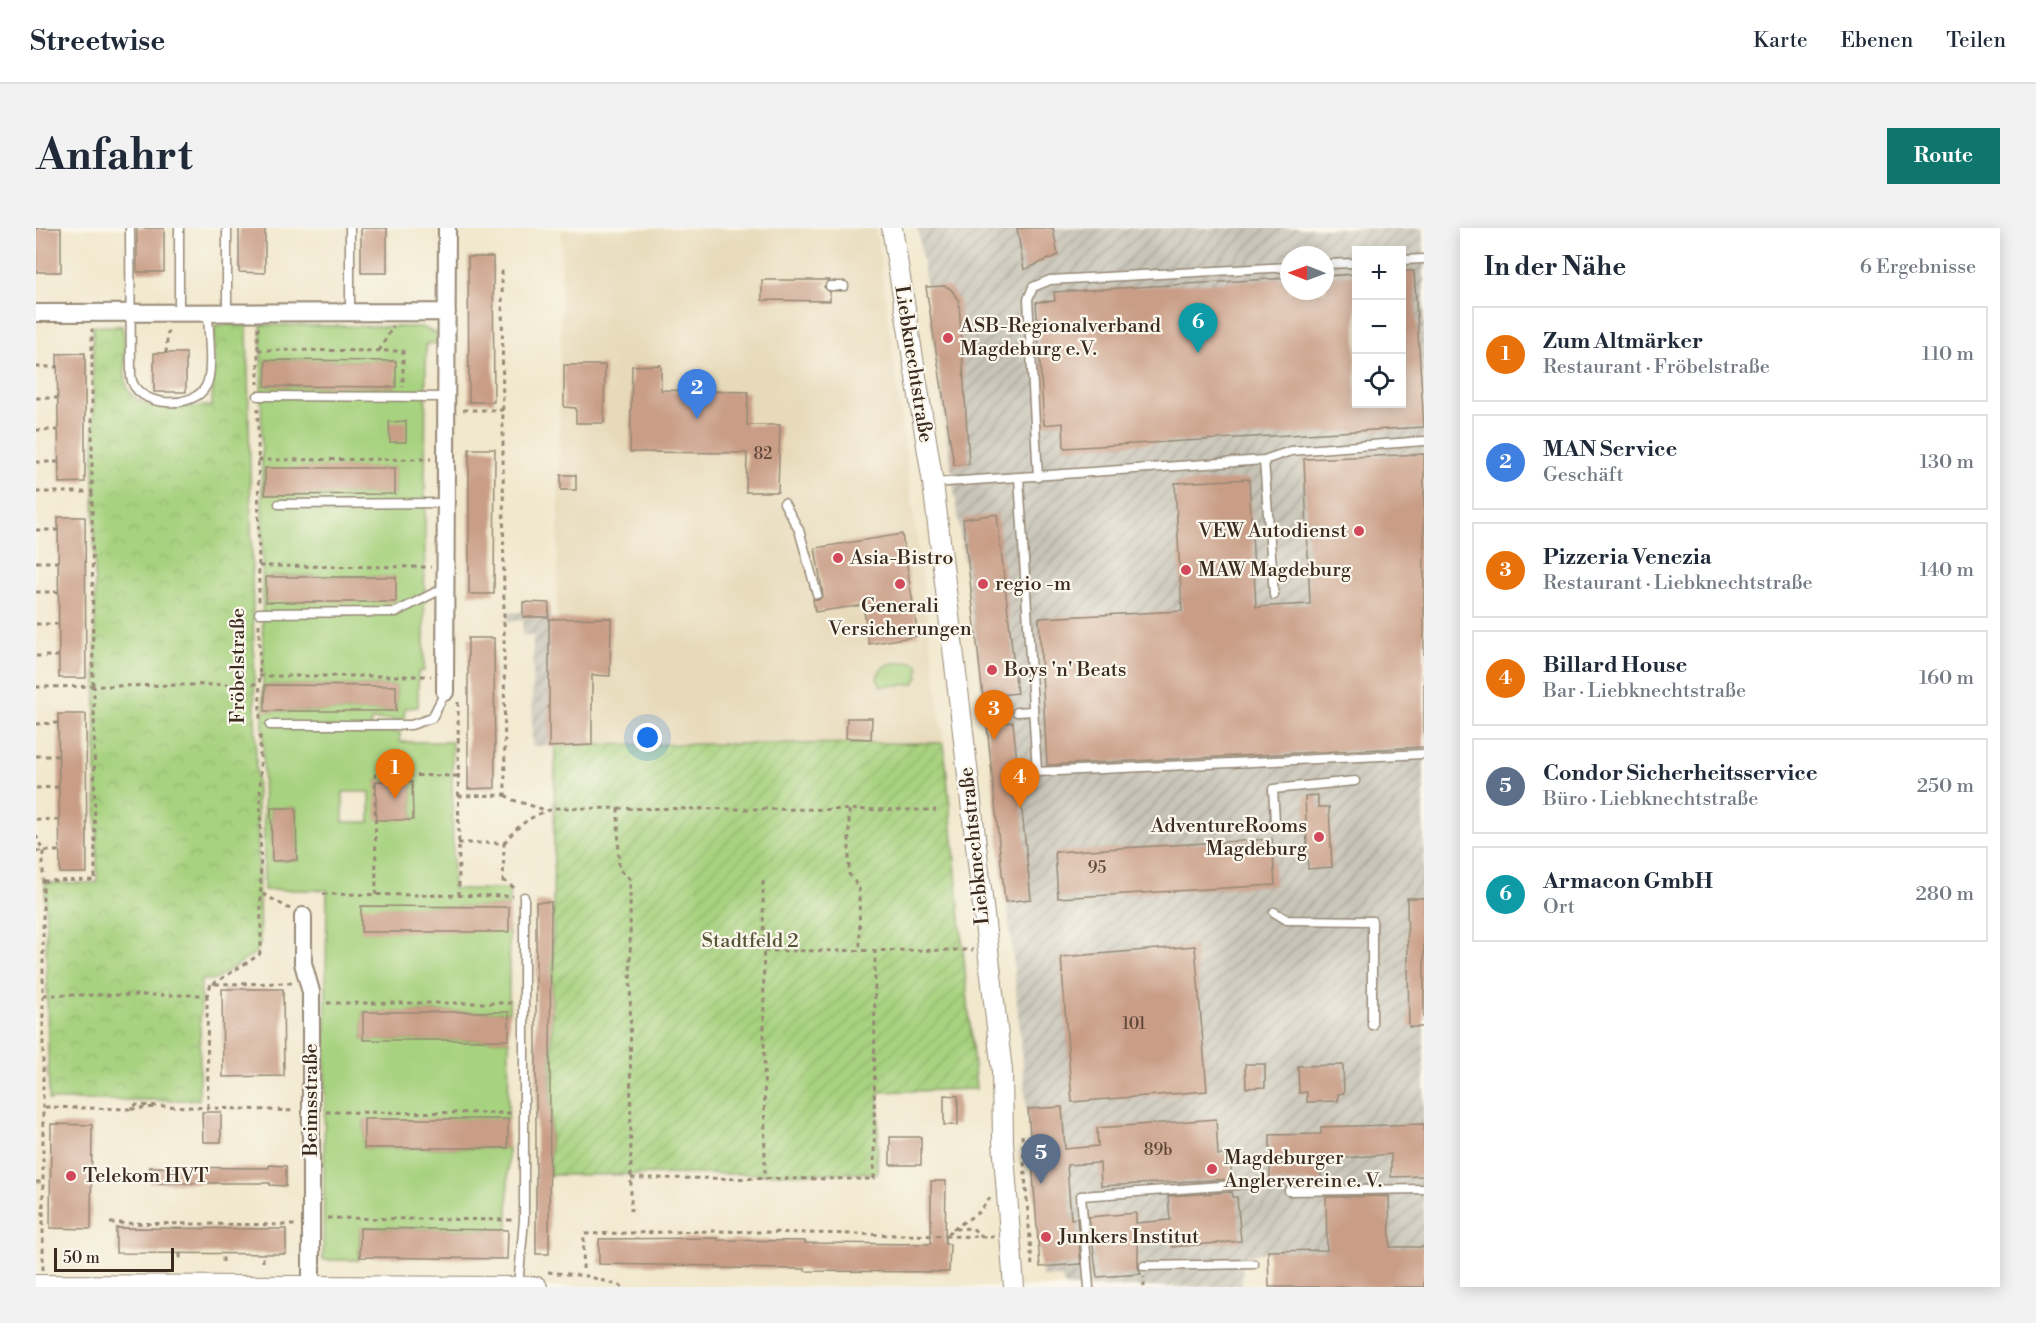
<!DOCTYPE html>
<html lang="de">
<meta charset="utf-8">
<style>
body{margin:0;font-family:"Libre Bodoni",serif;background:#f2f2f3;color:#1f2937}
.controls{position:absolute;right:18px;top:18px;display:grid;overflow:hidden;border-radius:0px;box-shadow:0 3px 15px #0003}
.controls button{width:54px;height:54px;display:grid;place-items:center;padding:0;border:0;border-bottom:2px solid #e0e1e3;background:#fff;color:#1f2937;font:30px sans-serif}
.compass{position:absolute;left:1244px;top:18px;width:54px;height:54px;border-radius:50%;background:#fff;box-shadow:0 3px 15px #0003;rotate:271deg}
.scale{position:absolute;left:18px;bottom:15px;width:120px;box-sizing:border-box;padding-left:6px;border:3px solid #3b2a1e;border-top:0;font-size:16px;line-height:21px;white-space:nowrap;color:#3b2a1e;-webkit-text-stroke:4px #fbf7ec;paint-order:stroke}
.you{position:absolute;left:612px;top:510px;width:21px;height:21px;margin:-15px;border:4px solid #fff;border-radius:50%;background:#1a73e8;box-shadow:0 0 0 9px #1a73e833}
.badge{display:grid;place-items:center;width:39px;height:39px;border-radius:50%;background:#0f766e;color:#fff;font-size:20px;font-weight:700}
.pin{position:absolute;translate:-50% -50px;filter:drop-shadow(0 2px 3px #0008)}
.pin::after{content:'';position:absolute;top:32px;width:21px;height:18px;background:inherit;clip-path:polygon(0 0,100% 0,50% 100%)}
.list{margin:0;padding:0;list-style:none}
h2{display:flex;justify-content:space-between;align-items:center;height:78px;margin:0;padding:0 24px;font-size:26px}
h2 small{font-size:20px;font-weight:400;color:#747a83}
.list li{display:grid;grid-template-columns:39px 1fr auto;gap:18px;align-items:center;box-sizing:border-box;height:96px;margin:0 12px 12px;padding:0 12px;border:2px solid #e0e1e3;border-radius:0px}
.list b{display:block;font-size:22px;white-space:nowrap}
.list p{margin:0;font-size:20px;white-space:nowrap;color:#747a83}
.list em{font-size:20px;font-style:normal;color:#747a83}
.icon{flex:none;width:33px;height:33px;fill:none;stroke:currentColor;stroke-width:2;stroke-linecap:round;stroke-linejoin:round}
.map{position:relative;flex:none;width:1388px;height:1059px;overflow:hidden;border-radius:0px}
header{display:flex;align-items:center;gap:36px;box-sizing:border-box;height:84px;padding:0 30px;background:#fff;border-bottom:2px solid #e0e1e3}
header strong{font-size:28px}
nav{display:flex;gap:33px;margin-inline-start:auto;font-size:21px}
.intro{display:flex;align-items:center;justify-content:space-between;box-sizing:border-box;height:144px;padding:0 36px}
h1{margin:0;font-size:42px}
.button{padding:15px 27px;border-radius:0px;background:#0f766e;color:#fff;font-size:21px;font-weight:700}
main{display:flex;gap:36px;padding:0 36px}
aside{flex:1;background:#fff;border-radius:0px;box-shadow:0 3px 15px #0003}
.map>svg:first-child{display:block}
.built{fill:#e7daba}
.industrial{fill:url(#industrial-furrows);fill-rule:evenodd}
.grass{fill:#a7d27f;stroke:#717e4e;stroke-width:1.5;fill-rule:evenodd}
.park{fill:url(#park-crowns);stroke:#717e4e;stroke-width:1.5}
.garden{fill:url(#garden-furrows);stroke:#717e4e;stroke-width:1.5}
.building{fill:#c99d86}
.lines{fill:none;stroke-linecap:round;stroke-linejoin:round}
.service-casing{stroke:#968976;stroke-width:11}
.minor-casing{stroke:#968976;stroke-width:20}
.tertiary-casing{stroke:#968976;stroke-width:22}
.path{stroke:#968976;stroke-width:3;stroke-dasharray:4.5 4.5;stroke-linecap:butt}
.service{stroke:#fff;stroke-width:8}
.minor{stroke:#fff;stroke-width:16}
.tertiary{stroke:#fff;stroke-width:20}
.poi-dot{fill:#d1495b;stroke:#fbf7ec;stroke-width:2}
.labels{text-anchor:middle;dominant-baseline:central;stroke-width:4.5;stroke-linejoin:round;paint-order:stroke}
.number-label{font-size:16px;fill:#5e4738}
.poi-label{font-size:20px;fill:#3b2a1e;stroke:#fbf7ec;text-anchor:start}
.street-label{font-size:20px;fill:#3b2a1e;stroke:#fbf7ec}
.park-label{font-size:20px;fill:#565436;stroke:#fbf7ec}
</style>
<header>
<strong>Streetwise</strong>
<nav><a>Karte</a><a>Ebenen</a><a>Teilen</a></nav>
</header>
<div class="intro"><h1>Anfahrt</h1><a class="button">Route</a></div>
<main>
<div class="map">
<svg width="1388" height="1059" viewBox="0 0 1388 1059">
<defs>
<pattern id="industrial-furrows" width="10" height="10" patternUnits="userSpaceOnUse" patternTransform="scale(1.5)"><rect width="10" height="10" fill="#c8c4b8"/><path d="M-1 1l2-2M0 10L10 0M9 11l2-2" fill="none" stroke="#a49f95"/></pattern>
<pattern id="park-crowns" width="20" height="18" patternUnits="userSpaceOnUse" patternTransform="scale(1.5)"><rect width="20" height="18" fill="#a7d27f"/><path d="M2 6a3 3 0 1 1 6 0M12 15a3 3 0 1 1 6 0" fill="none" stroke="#91b46d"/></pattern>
<pattern id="garden-furrows" width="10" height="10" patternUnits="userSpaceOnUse" patternTransform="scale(1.5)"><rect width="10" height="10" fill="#a7d27f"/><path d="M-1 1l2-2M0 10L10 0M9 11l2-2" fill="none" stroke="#91b46d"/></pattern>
</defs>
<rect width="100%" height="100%" fill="#fbf7ec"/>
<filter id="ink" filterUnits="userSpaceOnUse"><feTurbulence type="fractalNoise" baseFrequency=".0167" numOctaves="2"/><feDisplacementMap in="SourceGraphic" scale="12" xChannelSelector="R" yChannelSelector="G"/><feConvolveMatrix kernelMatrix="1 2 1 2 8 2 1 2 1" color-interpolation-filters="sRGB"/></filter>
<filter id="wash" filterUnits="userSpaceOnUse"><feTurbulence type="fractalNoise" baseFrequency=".008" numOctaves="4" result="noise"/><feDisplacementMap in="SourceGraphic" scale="24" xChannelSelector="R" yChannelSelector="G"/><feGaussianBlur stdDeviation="1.35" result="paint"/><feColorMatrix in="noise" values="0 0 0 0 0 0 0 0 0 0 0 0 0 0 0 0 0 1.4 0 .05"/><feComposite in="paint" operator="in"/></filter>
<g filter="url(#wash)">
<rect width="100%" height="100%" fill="#f1e8cd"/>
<path class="built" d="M627 0H840L908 515 519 517 526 3Z"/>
<path class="industrial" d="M882 0H1388V1019L1234 1059 1233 1022 1207 1030 1206 1059H1030L1025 1049H1006L976 720 950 492ZM1320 22H1366V176H1320ZM1253 27H1289V63H1253Z
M487 374 513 375 525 518H496L497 408 486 407 487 393H472L471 384H487Z"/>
<path class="grass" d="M225 97 386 99 402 106V115L390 116 388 443 382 444V479L369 480 368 492H335L334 504H364V514H416L417 661H473V679H325L473 704V784H327V812H473L472 891 328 892V920H472V1002L324 1000 323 1032H287L291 662H228ZM230 132 359 133V159L230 158ZM359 240V266H229V241ZM248 348 359 349H360L230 374V349ZM229 457 360 458V483H230ZM340 553 376 554 377 592ZM307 564H334V594H307ZM235 580H260L261 632 236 633Z
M877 434 883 438 882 450 877 456 845 458 841 451C845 432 860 435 877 434Z"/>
<path class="park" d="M179 97H211L224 717 218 726 179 752H165L163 872H13L9 655H61L57 98H86C91 117 87 134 90 154 94 187 152 178 176 178Z"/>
<path class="garden" d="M908 515 940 861 843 864 841 945 514 947 519 517Z"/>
<g id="blocks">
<path class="building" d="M0 0H25V44H0Z
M101 0H128V44H101Z
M203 0H229V45L203 44Z
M325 0H351V45H325Z
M981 0H1017L1022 27 988 42Z
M432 29H457L458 174H433Z
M1365 43H1378L1388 199 1028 220 1027 195 1008 197 1000 74 1019 73 1018 64 1253 50V63H1289V48L1320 46V176H1365Z
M726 52H793L788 59 794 64V73L726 72Z
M909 58 915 61 923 73 933 236 918 237 890 59Z
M49 125V254L23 255 21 126Z
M118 125H150V164H118Z
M230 132 360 133V159L229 158Z
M528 137H569L568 195H540V180L528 179Z
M625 137V162L712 164 711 197H744L742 264H710L711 225 594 224 596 138Z
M370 193V214H354L353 194Z
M433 221H459L458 366H433Z
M1388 226V519L1011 537 1003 390 1146 383 1139 255 1213 251 1220 379 1274 376 1268 231Z
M229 240H359V266L229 267Z
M525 247H540V262H525Z
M961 286 981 465 947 469 927 291Z
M22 289H49L50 450H23Z
M866 306 882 408 833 416 827 377 779 384 777 371 783 372 787 367 779 320Z
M230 349H360V374H230Z
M487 374 513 375V389H487Z
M575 390 574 448 556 447V517L513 519V391Z
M432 410H458L459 560 432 561Z
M229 457 360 458V483H229Z
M22 486H50L51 645H24Z
M811 490H836L835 511 810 510Z
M977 494 995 671 969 674 951 497Z
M340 553 376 554 377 592H340Z
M1282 567V579H1293L1296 639 1272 641 1269 568Z
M235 580H260L261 632 236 633Z
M1236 611 1239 657 1022 670 1019 624Z
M1371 670H1388V799H1373Z
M500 674H515L513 1026H500Z
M325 678 473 679V704H325Z
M1159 718 1171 863 1036 874 1025 729Z
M186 761H247L248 848 187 849Z
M327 784H473V812H327Z
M1209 836H1229V859L1210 860Z
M1307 837 1308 865 1302 866V873L1271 874V864L1263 865 1262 838Z
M908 867 922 868V897H908Z
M1026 879 1029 921 1062 918 1061 900 1180 891 1182 927 1194 926 1196 951 1065 958 1064 935 1031 937 1035 991 1041 990 1045 1036 1004 1039 992 881Z
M166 884H185V914H167Z
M328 891H472V920H328Z
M15 896 56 897 55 1001 14 1000Z
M1388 896V948L1355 949V926L1285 932V954H1234V907L1285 906V899Z
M854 909H885V937H854Z
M233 937 250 938V958L234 957V955H114V939L233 940Z
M895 953H910L909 1016H914L913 1044 769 1043V1041L681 1040V1038L563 1036V1011L682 1010V1012L769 1013V1015L895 1016Z
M1196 964 1197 969H1201L1205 1013 1136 1019V1012L1102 1015V1039L1105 1046 1061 1049 1053 989 1100 985V995L1134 992 1132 968Z
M1353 968 1354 1019H1388V1059H1233L1232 1023 1291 1022 1290 969Z
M80 1000 250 1001V1026L80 1025Z
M324 1000 472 1002 471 1031 324 1029Z"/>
</g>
</g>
<g filter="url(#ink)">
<use href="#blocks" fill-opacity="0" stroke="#968976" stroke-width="1.5"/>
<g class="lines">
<g class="service-casing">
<path id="service" d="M94 0 95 149C100 180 158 182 170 158 178 144 172 102 172 84
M314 0V84
M1366 32 1388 31
M1289 36 1320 35
M794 58H808
M143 84V0
M191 84V0
M222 168 410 169
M1228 232 1238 367
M1002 249 992 71 997 59 1014 52 1253 39
M983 250 1001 544 1388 526
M897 255 1228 232 1255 223 1388 213
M748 275 763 302 781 366
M243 276 411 275
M223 385 360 384 410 359
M981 484 996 483
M234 497H375L396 490 409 464
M1239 593 1237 561 1319 553
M1238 684 1251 692 1336 693V797
M1253 963 1388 961
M1108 1038 1218 1036
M482 1058 488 992V669
M1053 1059 1045 968 1214 956"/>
</g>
<g class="minor-casing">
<path id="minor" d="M0 85 411 84
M409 464 411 0
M267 688V735L275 764V1058"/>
</g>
<g class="tertiary-casing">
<path id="tertiary" d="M856 0 897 255 925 487 966 843 967 914 978 1059
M0 1057 501 1059"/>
</g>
<path class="path" d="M222 99V156
M222 122 367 123V159
M343 123 357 98
M130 125 132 100
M0 139H21
M0 170H21
M222 180 223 375
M427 182H467
M0 202H22
M222 232 395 231
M0 234H22
M0 264H56V101
M56 264 57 459
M0 302H22
M0 334H23
M223 338 395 339
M0 364H23
M0 396H23
M223 396 224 492
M0 428H23
M223 448H395
M0 459 223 456
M422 474 423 668
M0 496 22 495
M0 528H23
M0 560 23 559
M469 567 477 572 509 582
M422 568 469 567 466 41
M582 580 583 641 594 651 595 983
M813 582V646L823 660 824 722
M0 591 23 592
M0 607 7 623V1042
M422 615H468L467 657
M468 615C483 596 496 587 520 580L900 582
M0 623H23
M467 652 480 661
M7 653 59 652 58 458
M727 653 729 951
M227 666 254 681
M287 666 477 668
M340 667 339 547 422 548
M728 723 937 722
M177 756 223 727 225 722 224 504
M7 767H171L175 756 256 755
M171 767 172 879
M291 775H476
M9 879 93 881 100 877 259 883
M95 881 121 879
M290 884 478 885
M986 907 996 1038
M595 950 838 951 839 723
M0 954H8
M291 990 476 992
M74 995 259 997
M917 1001 943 984 954 970
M912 1006 917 1001 936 1000 946 1008
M144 1026V1034
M187 1034V1026
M227 1034V1026
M547 1041 548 1006 679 1003 958 1009
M512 1044 551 1048 588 1059
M1108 1059V1049"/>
<use href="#service" class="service"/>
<use href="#minor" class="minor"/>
<use href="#tertiary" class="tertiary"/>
</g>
</g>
<g class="poi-dot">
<circle cx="912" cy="110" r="6"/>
<circle cx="1323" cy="303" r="6"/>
<circle cx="802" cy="330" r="6"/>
<circle cx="1150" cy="342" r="6"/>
<circle cx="864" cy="356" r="6"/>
<circle cx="947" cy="356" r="6"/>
<circle cx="956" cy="442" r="6"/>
<circle cx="1283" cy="609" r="6"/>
<circle cx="1176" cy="941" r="6"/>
<circle cx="35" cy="948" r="6"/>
<circle cx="1010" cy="1009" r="6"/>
</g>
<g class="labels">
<g class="number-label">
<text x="727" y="226">82</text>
<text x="1061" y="640">95</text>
<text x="1098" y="796">101</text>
<text x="1122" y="922">89b</text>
</g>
<g class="poi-label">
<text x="924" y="98">ASB-Regionalverband<tspan x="924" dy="23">Magdeburg e.V.</tspan></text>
<text x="1311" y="303" text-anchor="end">VEW Autodienst</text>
<text x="814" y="330">Asia-Bistro</text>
<text x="1162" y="342">MAW Magdeburg</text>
<text x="959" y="356">regio -m</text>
<text x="864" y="378" text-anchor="middle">Generali<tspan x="864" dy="23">Versicherungen</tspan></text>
<text x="968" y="442">Boys 'n' Beats</text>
<text x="1271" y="598" text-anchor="end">AdventureRooms<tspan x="1271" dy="23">Magdeburg</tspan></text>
<text x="1188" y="930">Magdeburger<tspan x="1188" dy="23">Anglerverein e. V.</tspan></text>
<text x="47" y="948">Telekom HVT</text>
<text x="1022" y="1009">Junkers Institut</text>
</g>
<g class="street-label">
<text transform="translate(877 136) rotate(81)">Liebknechtstraße</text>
<text transform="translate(202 438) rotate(-90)">Fröbelstraße</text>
<text transform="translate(939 618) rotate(-96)">Liebknechtstraße</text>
<text transform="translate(275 872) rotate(-90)">Beimsstraße</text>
</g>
<g class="park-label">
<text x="714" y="713">Stadtfeld 2</text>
</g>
</g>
</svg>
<div class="controls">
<button>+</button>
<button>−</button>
<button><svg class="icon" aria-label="locate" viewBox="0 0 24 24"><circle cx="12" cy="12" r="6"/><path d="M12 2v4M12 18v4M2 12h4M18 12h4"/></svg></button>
</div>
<svg class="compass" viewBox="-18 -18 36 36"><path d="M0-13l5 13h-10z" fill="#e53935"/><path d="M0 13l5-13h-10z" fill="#747a83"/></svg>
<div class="scale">50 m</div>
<div class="you"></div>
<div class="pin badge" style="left:359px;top:571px;background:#e8710a">1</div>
<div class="pin badge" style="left:661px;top:191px;background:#3f7fe0">2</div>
<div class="pin badge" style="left:958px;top:512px;background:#e8710a">3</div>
<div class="pin badge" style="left:984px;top:580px;background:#e8710a">4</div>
<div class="pin badge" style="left:1005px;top:956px;background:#5c6f8a">5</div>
<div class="pin badge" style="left:1162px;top:125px;background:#0f9aa8">6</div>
</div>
<aside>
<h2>In der Nähe<small>6 Ergebnisse</small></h2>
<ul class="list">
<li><span class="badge" style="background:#e8710a">1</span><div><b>Zum Altmärker</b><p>Restaurant · Fröbelstraße</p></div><em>110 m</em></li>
<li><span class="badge" style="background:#3f7fe0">2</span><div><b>MAN Service</b><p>Geschäft</p></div><em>130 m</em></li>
<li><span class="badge" style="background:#e8710a">3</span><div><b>Pizzeria Venezia</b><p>Restaurant · Liebknechtstraße</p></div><em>140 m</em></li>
<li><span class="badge" style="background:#e8710a">4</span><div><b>Billard House</b><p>Bar · Liebknechtstraße</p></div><em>160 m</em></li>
<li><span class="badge" style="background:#5c6f8a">5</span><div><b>Condor Sicherheitsservice</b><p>Büro · Liebknechtstraße</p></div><em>250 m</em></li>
<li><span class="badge" style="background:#0f9aa8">6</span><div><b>Armacon GmbH</b><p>Ort</p></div><em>280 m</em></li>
</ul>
</aside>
</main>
